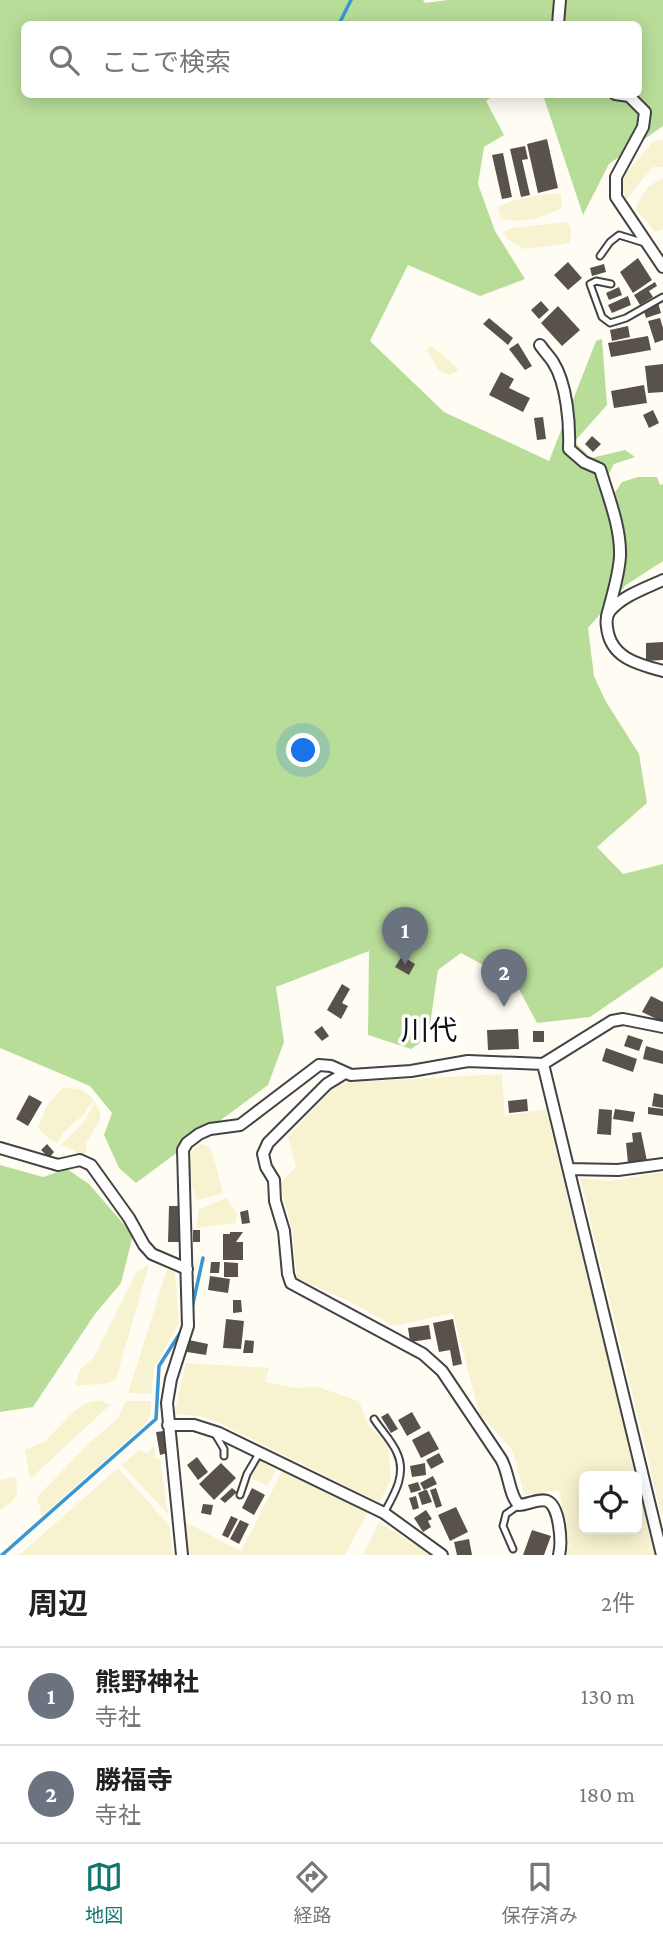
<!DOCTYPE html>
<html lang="ja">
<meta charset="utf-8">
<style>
body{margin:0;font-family:"Crimson Pro","Noto Sans JP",serif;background:#f6f6f6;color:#222}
.controls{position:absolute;right:21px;bottom:21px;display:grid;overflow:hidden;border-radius:10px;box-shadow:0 4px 18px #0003}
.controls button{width:63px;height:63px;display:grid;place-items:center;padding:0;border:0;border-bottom:2px solid #e0e0e0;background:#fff;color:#222;font:35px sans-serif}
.you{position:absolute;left:304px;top:751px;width:24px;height:24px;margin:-18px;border:5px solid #fff;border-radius:50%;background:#1a73e8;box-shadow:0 0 0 10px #1a73e833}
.badge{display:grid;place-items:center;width:46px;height:46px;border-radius:50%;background:#0f766e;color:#fff;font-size:23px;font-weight:700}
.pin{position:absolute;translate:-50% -58px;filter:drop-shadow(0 2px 4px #0008)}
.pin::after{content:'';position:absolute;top:37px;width:24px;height:21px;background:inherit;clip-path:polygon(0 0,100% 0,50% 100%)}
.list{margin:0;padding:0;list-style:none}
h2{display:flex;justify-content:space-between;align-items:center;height:91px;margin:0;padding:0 28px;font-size:30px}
h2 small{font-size:23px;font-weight:400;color:#767676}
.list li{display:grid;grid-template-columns:46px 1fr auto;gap:21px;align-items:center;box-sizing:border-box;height:98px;padding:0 28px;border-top:2px solid #e0e0e0}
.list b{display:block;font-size:26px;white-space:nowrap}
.list p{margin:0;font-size:23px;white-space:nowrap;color:#767676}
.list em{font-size:23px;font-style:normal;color:#767676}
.icon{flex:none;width:38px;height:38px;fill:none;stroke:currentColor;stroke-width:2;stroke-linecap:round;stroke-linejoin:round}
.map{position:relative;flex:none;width:663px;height:1555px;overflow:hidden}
.search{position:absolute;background:#fff;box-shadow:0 4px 18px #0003;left:21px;right:21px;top:21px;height:77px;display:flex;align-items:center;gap:18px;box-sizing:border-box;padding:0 24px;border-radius:10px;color:#767676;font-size:26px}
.sheet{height:287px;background:#fff}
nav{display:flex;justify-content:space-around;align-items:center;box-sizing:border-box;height:98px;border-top:2px solid #e0e0e0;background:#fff;font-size:19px;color:#767676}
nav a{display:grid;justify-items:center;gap:4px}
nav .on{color:#0f766e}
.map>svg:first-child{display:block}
.farmland{fill:#f7f3d1}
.forest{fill:#b8dd99}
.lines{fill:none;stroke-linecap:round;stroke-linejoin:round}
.stream{stroke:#3996d3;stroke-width:3.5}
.building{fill:#59514c}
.lane-casing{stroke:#434343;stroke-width:9}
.street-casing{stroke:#434343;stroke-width:14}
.lane{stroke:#fff;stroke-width:5}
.street{stroke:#fff;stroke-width:10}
.labels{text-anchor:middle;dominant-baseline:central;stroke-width:7;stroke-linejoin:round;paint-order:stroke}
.quarter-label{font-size:28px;fill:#101010;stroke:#fff}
</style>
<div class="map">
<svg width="663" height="1555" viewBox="0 0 663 1555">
<rect width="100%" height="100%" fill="#fffdf3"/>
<path class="farmland" d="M663 140V167H653L626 200 622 188 624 175 654 141Z
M660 179H663V230L655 232 635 208 647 188Z
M548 194H561L562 207 558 210 535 219 516 221 501 219 498 207 514 200Z
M567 222 571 227V235L570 242 565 244 524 249 506 238 504 232 510 228Z
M430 346 434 348 460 370 449 375 438 370 427 350Z
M502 1074 505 1116 546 1109 636 1476H584V1529H637V1480L655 1555H565L569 1545 559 1490 524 1495 513 1451 479 1413 453 1313 393 1326 353 1303 297 1278 292 1230 280 1183 296 1167 288 1136 339 1083Z
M63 1087 83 1090 94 1100 84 1114 62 1134 57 1143 48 1138 38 1128 47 1105Z
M95 1101 101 1117 86 1144 87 1152 80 1156 72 1149 61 1145 86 1119Z
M199 1144 206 1145 212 1151 223 1193 196 1201 189 1174 190 1159 191 1154Z
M663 1172V1520L580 1178 610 1181Z
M227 1198 237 1214 236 1223 196 1228 199 1209Z
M149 1265 116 1379 109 1383 75 1386 79 1371 94 1357 137 1271Z
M167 1269 175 1271 179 1323 154 1368 151 1394 128 1393Z
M186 1363 269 1368 265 1382 296 1388 315 1386 359 1401 368 1424 388 1445 391 1480 379 1502 215 1421 199 1416 174 1414Z
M100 1400 110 1405 30 1479 25 1450 45 1441 74 1411 87 1403Z
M126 1401H151L150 1416 144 1425 42 1516 37 1497 88 1444 118 1418Z
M154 1446 155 1458 160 1459 168 1514 122 1465 139 1450 147 1453Z
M259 1460 276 1470 267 1486 249 1477Z
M118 1468 169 1525 173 1555H19Z
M283 1470 368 1512 345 1555H189L185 1522 241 1551Z
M16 1477 17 1494 12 1502 0 1510V1480Z
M379 1522 432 1555H363Z"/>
<path class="forest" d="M0 0H423L425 3 448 0H663V126L609 164 583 215 543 95 638 94V24H24V94L495 95 486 101 504 135 484 147 478 184 495 231 525 279 480 296 408 265 370 341 444 412 549 461 596 341 602 339 607 405 574 442 591 458 625 450 635 457 614 464 603 485 608 503 622 482 638 477H657L660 485 663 484V561L626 585 588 628 594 676 605 700 639 754 647 803 597 847 623 874 663 864V967L590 1017 537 1023 515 982 461 953 438 970 428 1038 411 1049 368 1035 369 951 276 987 284 1042 268 1085 136 1183 119 1168 104 1135 112 1113 90 1086 0 1048Z
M0 1165 43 1177 67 1169 89 1184 133 1235 121 1283 95 1314 33 1407 0 1412Z"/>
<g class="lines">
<path class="stream" d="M339 24 351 0
M192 1308 203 1258
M2 1555 156 1419 159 1366 182 1330"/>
</g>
<path class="building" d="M547 139 558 188 538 193 527 144Z
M525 146 528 159 522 160 530 195 521 197 510 149Z
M503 153 512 197 502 199 492 155Z
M638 258 652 280 633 293 620 272Z
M568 262 582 278 568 290 554 275Z
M604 264 606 272 592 276 590 268Z
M655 282 657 286 649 291 653 297 640 305 634 295Z
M619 287 622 295 609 300 606 293Z
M628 296 631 305 612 313 608 305Z
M541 301 549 310 539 319 531 310Z
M658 303 661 313 646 318 643 308Z
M558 306 580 330 562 346 541 323Z
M489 318 513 338 508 345 483 324Z
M660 318 663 328V340L655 343 648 321Z
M628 326 630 337 612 341 610 330Z
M648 336 651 350 611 357 608 343Z
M518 343 532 366 525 370 509 349Z
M663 364V392L648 393 645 366Z
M501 372 514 379 509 388 530 398 523 412 489 395Z
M644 385 647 403 614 408 611 391Z
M653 410 659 423 649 428 643 415Z
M543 417 546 439 537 440 534 418Z
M592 436 601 444 593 452 585 444Z
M663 642V660L646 661V643Z
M402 956 415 964 409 975 395 967Z
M342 984 350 989 342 1003 348 1006 341 1019 327 1010Z
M651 996 663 1002V1022L642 1012Z
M322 1026 329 1036 322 1041 314 1032Z
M518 1029 519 1049 488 1050 487 1030Z
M533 1031H544V1042H533Z
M628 1035 643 1040 639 1051 624 1046Z
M646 1046 663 1051V1064L643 1059Z
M606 1048 637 1059 633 1072 602 1061Z
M654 1093 663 1095V1108L652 1106Z
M29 1095 42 1102 28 1126 16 1119Z
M527 1099 528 1111 509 1113 508 1101Z
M648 1107 663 1109V1116L648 1114Z
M599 1109 612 1110 611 1135 597 1134Z
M615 1109 635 1112 633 1122 613 1119Z
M641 1132 647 1161 628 1163 626 1143 633 1142 632 1133Z
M47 1144 54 1152 49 1158 41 1150Z
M169 1206H179V1242H168Z
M248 1210 250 1223 242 1224 240 1212Z
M193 1230H200V1242H193Z
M230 1232H243L236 1242H243V1260H223V1234H230Z
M211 1262H220L219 1273H210Z
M224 1262 238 1263V1277H224Z
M210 1276 230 1279 228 1293 208 1290Z
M233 1300H241L242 1312 233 1313Z
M226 1319 244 1321 241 1349 223 1348Z
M453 1319 462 1364 453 1366 450 1350 439 1352 433 1323Z
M429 1325 431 1339 410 1342 408 1328Z
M189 1340 208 1344 206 1355 187 1352Z
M245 1340 254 1341 253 1353H243Z
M412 1412 421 1428 407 1436 398 1420Z
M388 1413 398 1429 391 1433 381 1417Z
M164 1431 167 1453 160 1455 156 1432Z
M429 1431 439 1449 421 1458 412 1440Z
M439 1453 444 1462 431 1469 426 1460Z
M197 1457 208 1472 198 1480 187 1465Z
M221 1463 236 1478 214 1500 199 1484Z
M425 1463 426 1475 412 1477 410 1466Z
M433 1476 437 1484 424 1490 420 1483Z
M418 1482 421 1490 411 1493 408 1485Z
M232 1488 237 1492 225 1503 220 1499Z
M252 1488 265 1495 254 1515 242 1508Z
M436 1488 442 1506 436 1508 430 1490Z
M425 1490H427L432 1502 422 1505 418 1493Z
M416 1496 419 1508 413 1510 409 1498Z
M203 1504 213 1505 211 1515 201 1513Z
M456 1507 468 1532 450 1541 438 1515Z
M426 1510 432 1519 428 1521 431 1527 423 1532 414 1518Z
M231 1516 238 1519 228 1538 222 1535Z
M240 1520 249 1524 239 1544 230 1539Z
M532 1530 551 1536 544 1555H523Z
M469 1539 472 1555H457L454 1542Z"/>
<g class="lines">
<g class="lane-casing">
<path id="lane" d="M600 256 610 242 619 235 645 243
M611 284 596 281 590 284 602 317 610 323 626 318 663 297
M374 1419C381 1430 392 1441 397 1453 407 1474 394 1495 384 1513
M215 1434 224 1449V1456
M240 1495 247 1474 260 1452
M513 1549 503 1526 506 1514 519 1505"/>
</g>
<g class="street-casing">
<path id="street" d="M558 24 560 0
M615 94 629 96 645 112 643 127 616 177V197L663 267
M540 345C544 351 549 356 553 362 567 384 570 424 569 449L584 462 600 469C608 496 621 527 620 556 619 576 612 596 607 616
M663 580C646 588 622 596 610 611 606 616 606 621 607 627 610 657 636 664 663 671
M543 1064 662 1555
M345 1073 327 1084 268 1143 263 1154 266 1167 274 1180 275 1201 284 1231 288 1274 291 1283 423 1354 442 1371 501 1459C509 1472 509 1496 519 1505 527 1505 539 1498 547 1501 560 1506 562 1543 559 1555
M0 1148 58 1165 80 1160 91 1165 129 1218 144 1245 152 1254 187 1269
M569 1169 618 1170 663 1164
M168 1425H194L219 1433 384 1513 442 1555
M182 1555 167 1403 171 1379 188 1326 183 1150 187 1143 199 1134 210 1129 240 1125 319 1065 331 1066 351 1075 411 1071 468 1061 543 1064 612 1021 623 1019 663 1027"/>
</g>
<use href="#lane" class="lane"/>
<use href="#street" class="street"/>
</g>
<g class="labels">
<g class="quarter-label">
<text x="429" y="1030">川代</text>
</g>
</g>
</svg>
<div class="controls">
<button><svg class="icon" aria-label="locate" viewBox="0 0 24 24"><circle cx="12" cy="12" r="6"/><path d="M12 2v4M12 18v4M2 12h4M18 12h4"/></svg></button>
</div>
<div class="you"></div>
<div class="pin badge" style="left:405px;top:965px;background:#6b7280">1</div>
<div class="pin badge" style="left:504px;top:1007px;background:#6b7280">2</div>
<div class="search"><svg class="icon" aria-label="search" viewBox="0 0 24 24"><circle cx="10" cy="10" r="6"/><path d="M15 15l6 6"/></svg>ここで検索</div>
</div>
<section class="sheet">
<h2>周辺<small>2件</small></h2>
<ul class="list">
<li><span class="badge" style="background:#6b7280">1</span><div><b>熊野神社</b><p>寺社</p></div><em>130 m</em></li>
<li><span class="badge" style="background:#6b7280">2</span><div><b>勝福寺</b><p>寺社</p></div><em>180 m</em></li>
</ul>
</section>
<nav>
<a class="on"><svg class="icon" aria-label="map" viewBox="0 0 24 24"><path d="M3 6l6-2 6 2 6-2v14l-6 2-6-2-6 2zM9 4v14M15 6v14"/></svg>地図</a>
<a><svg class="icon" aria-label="directions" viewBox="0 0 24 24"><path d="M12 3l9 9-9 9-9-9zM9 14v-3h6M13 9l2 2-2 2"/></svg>経路</a>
<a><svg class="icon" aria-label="saved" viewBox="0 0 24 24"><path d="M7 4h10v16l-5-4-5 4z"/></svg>保存済み</a>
</nav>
